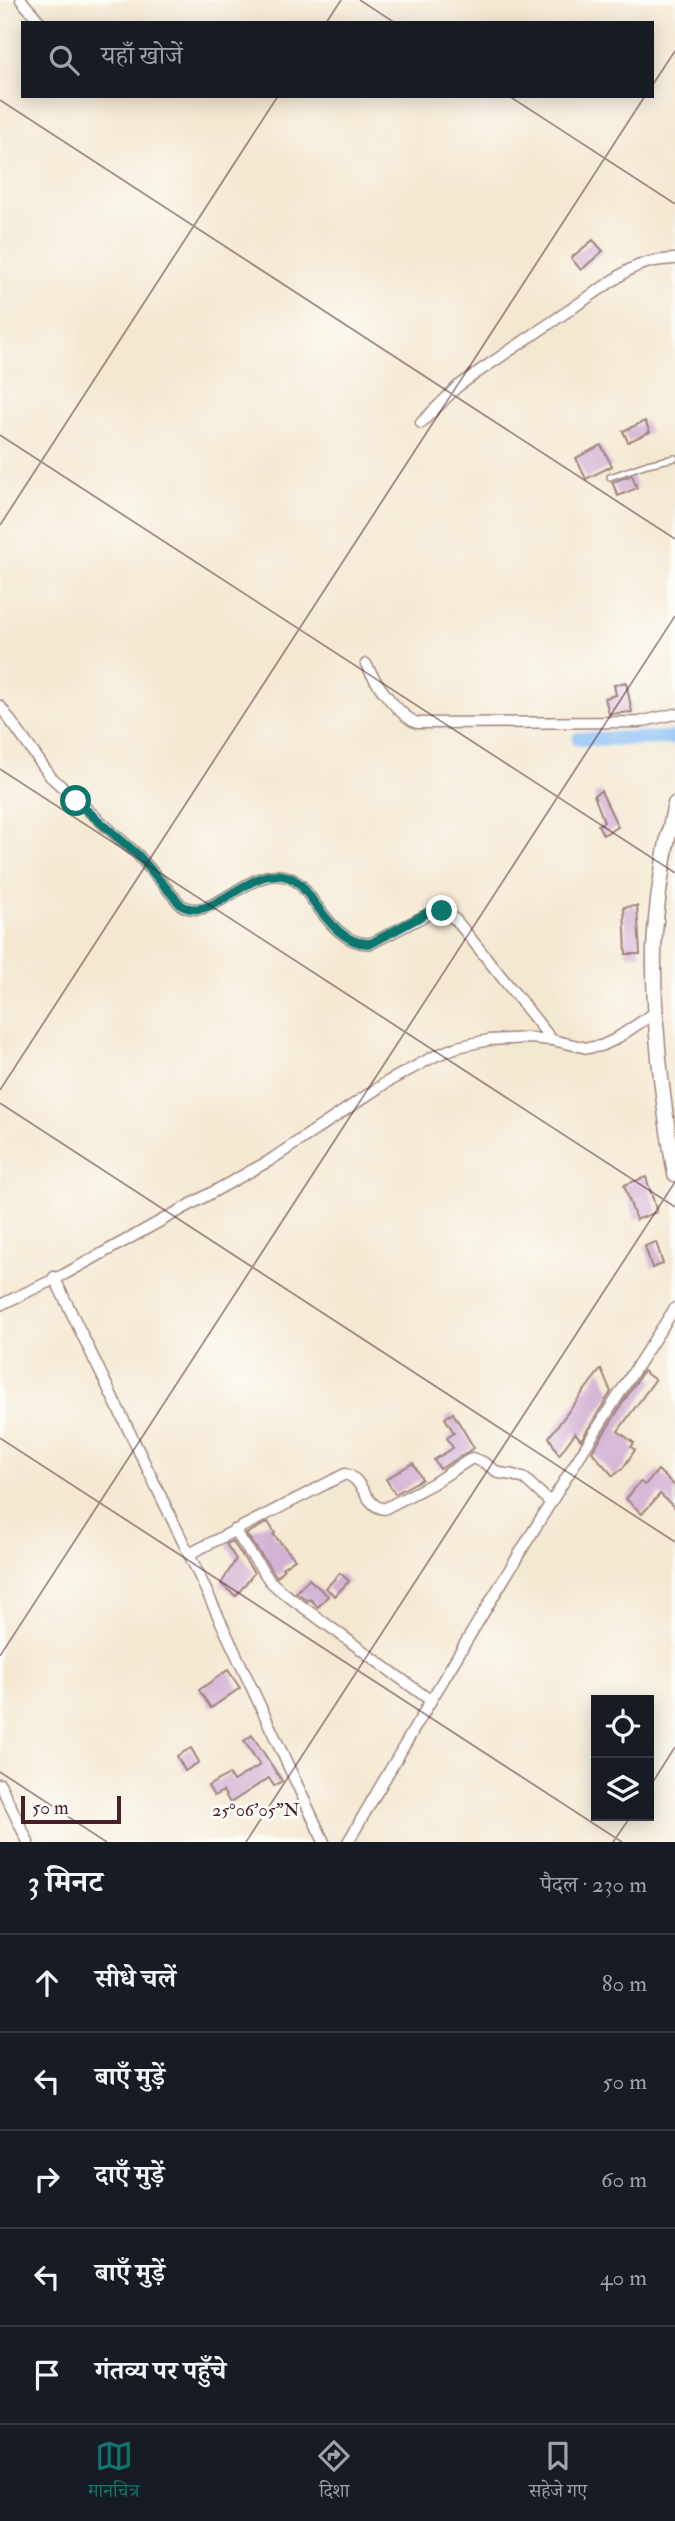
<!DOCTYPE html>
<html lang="hi">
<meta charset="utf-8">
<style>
body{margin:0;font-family:"IM FELL Double Pica","Noto Serif Devanagari",serif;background:#242831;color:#f1f3f6}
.controls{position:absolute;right:21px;bottom:21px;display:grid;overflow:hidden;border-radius:0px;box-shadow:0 4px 18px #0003}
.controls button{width:63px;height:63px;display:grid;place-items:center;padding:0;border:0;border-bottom:2px solid #363941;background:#171b24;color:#f1f3f6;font:35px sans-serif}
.scale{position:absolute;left:21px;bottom:18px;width:100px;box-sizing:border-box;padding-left:7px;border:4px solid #4a1f2b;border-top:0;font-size:19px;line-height:24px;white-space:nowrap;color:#4a1f2b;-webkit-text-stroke:5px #fdfcf7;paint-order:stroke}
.stop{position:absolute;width:21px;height:21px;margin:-16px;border:5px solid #0f766e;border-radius:50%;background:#fff}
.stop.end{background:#0f766e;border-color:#fff;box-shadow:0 2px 7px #0008}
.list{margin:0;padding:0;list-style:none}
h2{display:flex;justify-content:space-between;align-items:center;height:91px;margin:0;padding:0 28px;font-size:30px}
h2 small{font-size:23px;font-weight:400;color:#9ea1a6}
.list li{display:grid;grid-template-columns:46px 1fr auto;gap:21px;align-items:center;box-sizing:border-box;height:98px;padding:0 28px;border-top:2px solid #363941}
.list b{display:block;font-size:26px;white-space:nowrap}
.list em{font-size:23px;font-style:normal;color:#9ea1a6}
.icon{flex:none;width:38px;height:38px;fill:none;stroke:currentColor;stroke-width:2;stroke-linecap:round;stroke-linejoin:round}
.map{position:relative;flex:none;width:675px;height:1842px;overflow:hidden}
.search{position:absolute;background:#171b24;box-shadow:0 4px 18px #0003;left:21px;right:21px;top:21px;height:77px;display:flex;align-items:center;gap:18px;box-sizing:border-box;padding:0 24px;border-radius:0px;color:#9ea1a6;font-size:26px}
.sheet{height:581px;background:#171b24}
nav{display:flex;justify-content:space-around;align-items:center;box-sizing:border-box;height:98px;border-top:2px solid #363941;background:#171b24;font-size:19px;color:#9ea1a6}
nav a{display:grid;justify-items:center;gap:4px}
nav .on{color:#0f766e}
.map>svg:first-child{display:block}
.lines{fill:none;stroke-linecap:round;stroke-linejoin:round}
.canal{stroke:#84bcf5;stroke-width:14}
.building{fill:#d3b2d4}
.service-casing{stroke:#9f847e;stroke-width:8}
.minor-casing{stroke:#9f847e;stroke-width:13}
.tertiary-casing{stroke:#9f847e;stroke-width:17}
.service{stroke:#fff;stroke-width:5}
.minor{stroke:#fff;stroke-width:10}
.tertiary{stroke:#fff;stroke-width:14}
.route{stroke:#0f766e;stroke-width:9}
.ticks{fill:none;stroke:#4a1f2b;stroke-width:2;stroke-opacity:0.45}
.ticks-label{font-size:18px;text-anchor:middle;fill:#4a1f2b;stroke:#fdfcf7;stroke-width:6;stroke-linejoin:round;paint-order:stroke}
</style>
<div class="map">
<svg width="675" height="1842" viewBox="0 0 675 1842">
<rect width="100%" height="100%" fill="#fdfcf7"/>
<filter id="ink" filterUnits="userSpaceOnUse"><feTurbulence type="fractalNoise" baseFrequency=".0143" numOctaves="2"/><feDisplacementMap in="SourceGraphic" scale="14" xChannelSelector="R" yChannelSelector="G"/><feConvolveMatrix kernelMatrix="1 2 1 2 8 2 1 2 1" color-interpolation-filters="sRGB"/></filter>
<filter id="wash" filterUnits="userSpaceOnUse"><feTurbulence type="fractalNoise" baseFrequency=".00686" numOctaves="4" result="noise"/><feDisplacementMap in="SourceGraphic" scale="28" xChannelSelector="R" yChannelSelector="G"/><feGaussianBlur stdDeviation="1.57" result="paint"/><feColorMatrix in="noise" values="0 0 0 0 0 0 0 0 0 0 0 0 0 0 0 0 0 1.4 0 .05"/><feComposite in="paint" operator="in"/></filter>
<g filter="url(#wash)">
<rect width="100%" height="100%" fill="#f4e8d1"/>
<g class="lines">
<path class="canal" d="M579 739 675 738"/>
</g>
<g id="blocks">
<path class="building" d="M593 240 603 251 581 270 571 258Z
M645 421 650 432 628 442 623 431Z
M601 445 612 466 586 479 576 458Z
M632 475 637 488 618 496 612 482Z
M626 682 632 712 609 714 605 698 616 695 614 685Z
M601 791 618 827 603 835 598 825 604 822 594 795Z
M637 906 640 954H626L624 907Z
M646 1177 657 1212 636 1220 624 1185Z
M656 1242 663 1264 652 1268 645 1246Z
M601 1369 611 1392 581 1440 575 1433 559 1455 549 1437Z
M643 1371 655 1380 618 1431 634 1443 631 1447 635 1450 623 1468 613 1476 592 1452Z
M453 1413 474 1448 440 1469 434 1460 453 1448 447 1438 454 1433 445 1418Z
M413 1463 422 1479 395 1494 386 1479Z
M658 1470 675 1486V1508L660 1494 642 1514 626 1499 640 1482 645 1485Z
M268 1522 275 1533 273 1534 295 1559 282 1568 284 1570 277 1577 246 1534Z
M232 1541 254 1573 236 1596 221 1584 236 1559 226 1544Z
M340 1573 349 1581 335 1596 326 1588Z
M309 1579 328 1596 318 1607 310 1599 308 1601 296 1592Z
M228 1670 240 1688 211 1708 199 1690Z
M252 1735 282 1781 274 1786 269 1778 230 1803 223 1791 214 1796 208 1786 229 1774 233 1781 260 1765 244 1741Z
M191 1748 199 1762 185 1771 177 1756Z"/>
</g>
</g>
<g filter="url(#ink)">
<use href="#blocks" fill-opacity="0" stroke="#9f847e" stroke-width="2"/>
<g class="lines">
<g class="service-casing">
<path id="service" d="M610 477 647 464 675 458"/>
</g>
<g class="minor-casing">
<path id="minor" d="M21 0 41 23
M421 423 457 387 478 372 627 271C643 262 656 260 675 259
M366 664C375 682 398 715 417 723L639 722 675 714
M0 706 51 777 138 855 181 905C217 927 257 850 300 884 318 905 340 948 372 943L436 910 442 911 456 920 552 1040
M54 1277 189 1554 324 1842
M0 1305 65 1274 269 1161 387 1082 435 1056 457 1047 489 1040 529 1038 552 1040 587 1048 601 1046 614 1040 656 1012
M234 1530 270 1581 281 1591 430 1700
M189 1554 345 1474C364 1478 364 1506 384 1509L432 1484 472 1458 483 1462 499 1473 513 1475 525 1479 551 1503
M0 1784 28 1842
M348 1842C453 1661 560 1482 675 1308"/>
</g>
<g class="tertiary-casing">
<path id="tertiary" d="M675 804C665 848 656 904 654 949 653 1024 662 1100 675 1174"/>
</g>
<use href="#service" class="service"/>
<use href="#minor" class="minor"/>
<use href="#tertiary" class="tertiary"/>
</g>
</g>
<g class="lines" filter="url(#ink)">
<path class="route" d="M76 801 138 855 181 905C217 927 258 849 300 884 318 905 340 948 372 943L429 912 442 911"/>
</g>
<path class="ticks" d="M360 0 395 23M326 23 341 0M652 86 675 51M509 96 675 204M0 100 675 539M0 435 675 873M0 525 278 96M0 769 675 1207M0 1090 645 96M0 1103 675 1542M0 1438 622 1842M0 1656 675 616M0 1772 107 1842M649 1788 675 1747M246 1842 675 1182M613 1842 631 1816"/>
<g class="ticks-label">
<text x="256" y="1816">25°06'05"N</text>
</g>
</svg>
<div class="controls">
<button><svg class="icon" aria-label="locate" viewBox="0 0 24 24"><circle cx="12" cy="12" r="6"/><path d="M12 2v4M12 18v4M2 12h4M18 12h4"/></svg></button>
<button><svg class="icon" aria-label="layers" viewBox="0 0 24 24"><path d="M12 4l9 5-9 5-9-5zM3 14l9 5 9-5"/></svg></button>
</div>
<div class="scale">50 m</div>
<div class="stop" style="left:76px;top:801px"></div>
<div class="stop end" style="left:442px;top:911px"></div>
<div class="search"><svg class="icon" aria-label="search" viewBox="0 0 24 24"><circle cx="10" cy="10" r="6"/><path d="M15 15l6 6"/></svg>यहाँ खोजें</div>
</div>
<section class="sheet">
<h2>3 मिनट<small>पैदल · 230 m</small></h2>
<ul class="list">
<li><svg class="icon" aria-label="ahead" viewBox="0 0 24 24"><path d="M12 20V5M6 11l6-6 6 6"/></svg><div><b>सीधे चलें</b></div><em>80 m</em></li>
<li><svg class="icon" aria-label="left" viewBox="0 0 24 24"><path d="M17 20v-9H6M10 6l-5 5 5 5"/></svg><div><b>बाएँ मुड़ें</b></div><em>50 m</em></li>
<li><svg class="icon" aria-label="right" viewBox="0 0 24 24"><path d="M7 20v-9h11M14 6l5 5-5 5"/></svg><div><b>दाएँ मुड़ें</b></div><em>60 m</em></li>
<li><svg class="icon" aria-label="left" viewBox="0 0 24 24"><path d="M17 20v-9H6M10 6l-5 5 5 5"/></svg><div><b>बाएँ मुड़ें</b></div><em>40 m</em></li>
<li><svg class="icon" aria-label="arrive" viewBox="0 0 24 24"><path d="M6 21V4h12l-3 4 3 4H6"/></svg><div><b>गंतव्य पर पहुँचे</b></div></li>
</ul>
</section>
<nav>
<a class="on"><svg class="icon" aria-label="map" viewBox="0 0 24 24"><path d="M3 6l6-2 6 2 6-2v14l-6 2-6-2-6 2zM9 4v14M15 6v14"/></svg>मानचित्र</a>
<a><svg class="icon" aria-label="directions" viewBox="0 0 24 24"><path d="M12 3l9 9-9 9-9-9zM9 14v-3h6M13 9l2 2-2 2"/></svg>दिशा</a>
<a><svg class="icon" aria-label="saved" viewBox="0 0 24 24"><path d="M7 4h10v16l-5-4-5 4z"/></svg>सहेजे गए</a>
</nav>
